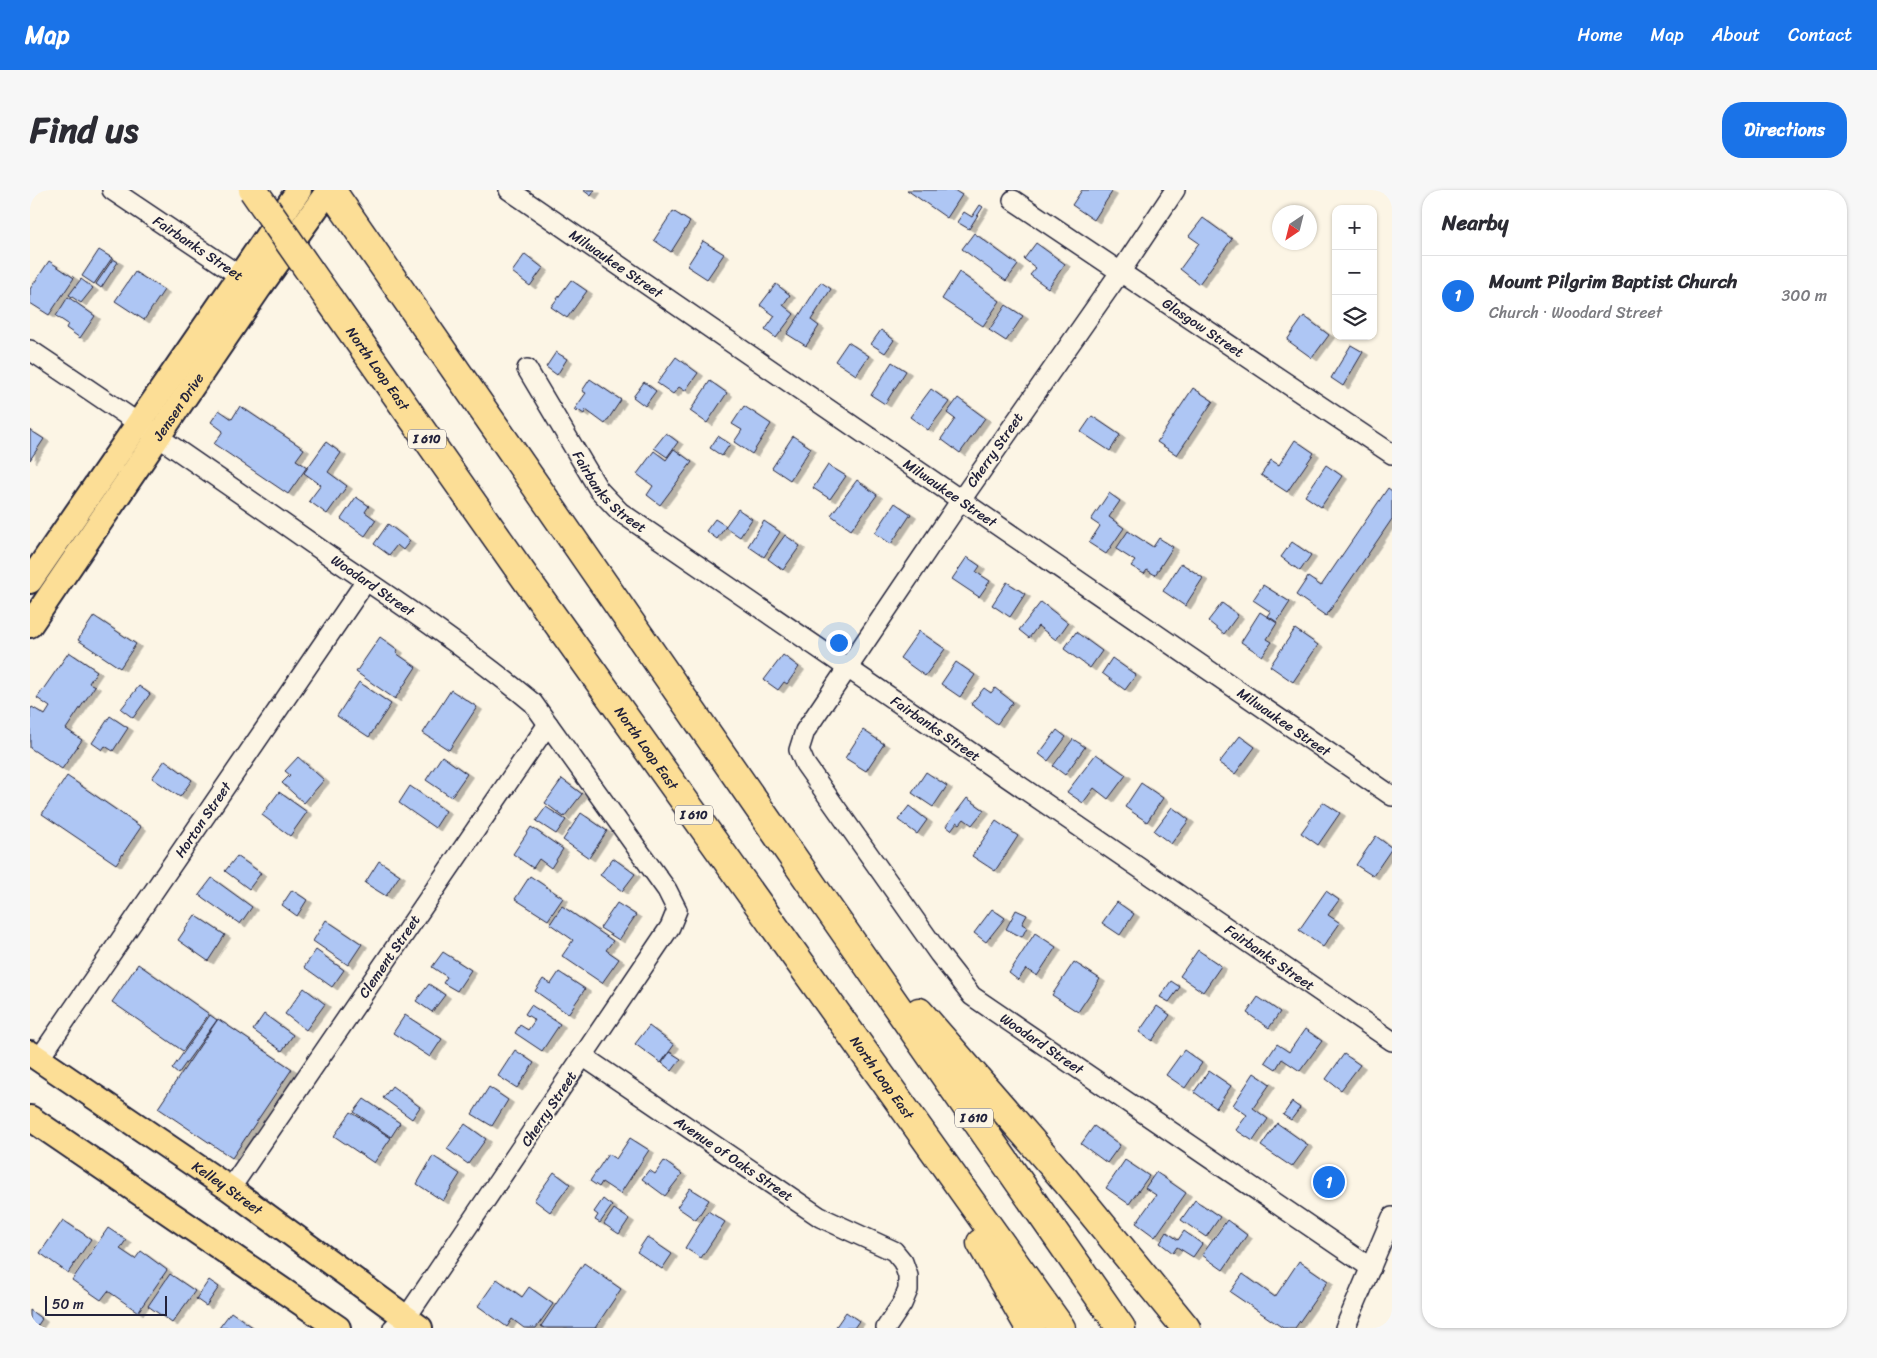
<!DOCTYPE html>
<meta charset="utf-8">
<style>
body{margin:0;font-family:Sriracha,sans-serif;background:#f7f7f7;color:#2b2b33}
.controls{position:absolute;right:15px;top:15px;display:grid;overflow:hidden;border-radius:10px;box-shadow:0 1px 4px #0004}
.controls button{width:45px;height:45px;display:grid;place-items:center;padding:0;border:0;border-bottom:1px solid #e1e1e2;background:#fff;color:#2b2b33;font:25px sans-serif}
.compass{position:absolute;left:1242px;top:15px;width:45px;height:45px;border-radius:50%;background:#fff;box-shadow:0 1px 4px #0004;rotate:215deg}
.scale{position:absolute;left:15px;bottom:12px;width:122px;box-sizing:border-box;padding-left:5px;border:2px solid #22223b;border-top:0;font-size:14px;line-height:18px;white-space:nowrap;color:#22223b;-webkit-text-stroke:4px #fcf5e5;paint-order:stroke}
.you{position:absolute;left:808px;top:452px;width:18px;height:18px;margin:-12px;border:4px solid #fff;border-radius:50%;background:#1a73e8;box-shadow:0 0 0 8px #1a73e833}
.badge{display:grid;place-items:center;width:32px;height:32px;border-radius:50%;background:#1a73e8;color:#fff;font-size:16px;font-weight:700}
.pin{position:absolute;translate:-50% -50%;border:2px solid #fff;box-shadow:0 1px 5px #0006}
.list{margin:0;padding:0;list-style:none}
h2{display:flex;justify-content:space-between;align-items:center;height:65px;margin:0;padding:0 20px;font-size:21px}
h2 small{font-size:16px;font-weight:400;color:#7c7c81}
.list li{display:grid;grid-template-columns:32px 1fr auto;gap:15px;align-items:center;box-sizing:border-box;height:80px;padding:0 20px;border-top:1px solid #e1e1e2}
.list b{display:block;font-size:19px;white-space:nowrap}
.list p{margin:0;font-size:16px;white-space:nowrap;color:#7c7c81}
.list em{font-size:16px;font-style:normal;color:#7c7c81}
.icon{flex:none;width:28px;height:28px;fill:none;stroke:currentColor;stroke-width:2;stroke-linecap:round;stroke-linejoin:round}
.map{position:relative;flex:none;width:1362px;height:1138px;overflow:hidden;border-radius:20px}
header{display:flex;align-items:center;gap:30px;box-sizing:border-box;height:70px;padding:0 25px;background:#1a73e8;color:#fff}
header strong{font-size:24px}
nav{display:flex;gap:28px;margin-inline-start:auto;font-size:18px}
.intro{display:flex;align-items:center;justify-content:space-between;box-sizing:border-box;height:120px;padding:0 30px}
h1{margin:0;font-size:35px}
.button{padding:12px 22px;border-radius:20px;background:#1a73e8;color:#fff;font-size:18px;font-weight:700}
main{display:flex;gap:30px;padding:0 30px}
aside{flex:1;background:#fff;border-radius:20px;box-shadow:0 1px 4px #0004}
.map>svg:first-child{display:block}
.building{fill:#aec6f4;stroke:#22223b;filter:url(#shadow)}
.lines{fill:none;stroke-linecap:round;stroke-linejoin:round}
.minor-casing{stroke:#22223b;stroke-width:22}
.major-casing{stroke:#22223b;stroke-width:28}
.highway-casing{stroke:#22223b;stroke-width:31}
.minor{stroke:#fcf5e5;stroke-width:19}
.major{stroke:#fcde96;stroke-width:24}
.highway{stroke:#fcde96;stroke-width:28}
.highway-bridge-casing{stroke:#22223b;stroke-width:31;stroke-linecap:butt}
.highway-bridge{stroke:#fcde96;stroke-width:28}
.labels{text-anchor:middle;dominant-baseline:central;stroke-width:4;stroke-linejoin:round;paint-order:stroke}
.shield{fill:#fcf5e5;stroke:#63616e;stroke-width:1}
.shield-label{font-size:12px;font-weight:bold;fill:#22223b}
.street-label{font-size:14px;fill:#22223b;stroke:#fcf5e5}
</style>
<header>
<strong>Map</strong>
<nav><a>Home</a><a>Map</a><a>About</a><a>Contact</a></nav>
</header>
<div class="intro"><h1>Find us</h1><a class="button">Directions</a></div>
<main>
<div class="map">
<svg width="1362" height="1138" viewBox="0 0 1362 1138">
<defs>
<filter id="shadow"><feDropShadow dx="5.5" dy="3" stdDeviation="0" flood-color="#0004"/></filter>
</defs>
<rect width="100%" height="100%" fill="#fcf5e5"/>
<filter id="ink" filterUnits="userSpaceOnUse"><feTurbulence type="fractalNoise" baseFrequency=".02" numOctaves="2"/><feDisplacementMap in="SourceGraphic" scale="10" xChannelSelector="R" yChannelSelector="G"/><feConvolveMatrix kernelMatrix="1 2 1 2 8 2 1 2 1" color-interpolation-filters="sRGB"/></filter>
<g filter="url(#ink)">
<path class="building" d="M553 0H565L561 6Z
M877 0H924L932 5 917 28Z
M1052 0H1078L1082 2 1064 30 1042 15Z
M950 15 953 17 939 39 927 32 934 22 942 27Z
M643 21 660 32 641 62 624 50Z
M1173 28 1202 49 1169 94 1150 79 1169 53 1159 46Z
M944 43 988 75 976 91 932 59Z
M673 51 694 64 677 89 657 76Z
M1006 53 1035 74 1018 98 1000 85 1006 78 994 69Z
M69 60 82 68 64 94 52 86Z
M495 64 513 78 500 96 482 82Z
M83 69 88 72 71 98 66 94Z
M19 71 44 88 19 125 0 113V99Z
M105 82 134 100 114 130 85 111Z
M929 82 970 111 953 136 912 109Z
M51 89 63 98 51 113 39 105Z
M541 90 557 101 537 128 521 117Z
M791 92 801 99 781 130 789 136 776 156 757 144Z
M746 94 760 105 753 115 764 124 746 148 735 140 745 126 730 115Z
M38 107 65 126 50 148 36 138 38 134 26 126Z
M976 115 993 126 976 151 959 140Z
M1274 126 1299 145 1282 168 1257 150Z
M851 140 864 150 855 163 841 154Z
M818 152 839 166 826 185 805 171Z
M1321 155 1333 162 1313 196 1301 188Z
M526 162 537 169 527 185 516 177Z
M646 167 668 183 655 201 649 197 643 204 627 193Z
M862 172 876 181 855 214 841 205Z
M560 189 591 210 575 234 556 220 554 224 548 220 547 222 544 220 556 203 552 201Z
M680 191 697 203 677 233 660 221Z
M614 192 626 201 615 216 603 207Z
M1163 198 1183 211 1147 265 1127 252Z
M901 199 919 212 898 240 880 227Z
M928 208 955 228 930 263 911 249 925 229 917 223Z
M210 216 274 259 266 270 277 277 258 304 184 254 193 241 181 232 189 220 202 229Z
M714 216 741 234 722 264 704 252 712 240 702 234Z
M1062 226 1090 245 1080 261 1051 242Z
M0 240 14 249 0 270Z
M636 243 648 252 637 267 624 258Z
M688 246 700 254 692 266 680 258Z
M763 246 781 258 760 290 742 278Z
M1265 250 1284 263 1257 302 1231 285 1241 270 1249 275Z
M296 252 311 263 298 282 317 296 297 324 279 311 291 295 274 283Z
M644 259 662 272 630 315 617 305 623 296 607 284 624 261 636 270Z
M798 275 816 286 800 309 783 298Z
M1296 275 1312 286 1291 317 1275 306Z
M827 290 847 305 821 340 801 325Z
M1358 298 1362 301V329L1296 426 1266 405 1278 387 1291 396Z
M1079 303 1090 311 1079 327 1094 338 1076 364 1059 353 1070 336 1061 330Z
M326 307 339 316 335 322 346 330 335 346 311 329Z
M865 313 881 324 861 354 845 343Z
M708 319 722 329 710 347 695 337Z
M685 329 696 336 687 349 676 341Z
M734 331 750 342 734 367 718 356Z
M358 334 380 351 373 360 367 355 359 365 344 354Z
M1098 341 1123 357 1129 348 1143 357 1125 385 1117 380 1114 384 1101 376 1105 371 1086 359Z
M755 345 770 356 753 380 738 369Z
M1262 352 1281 365 1270 381 1251 367Z
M937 367 950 376 946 382 960 391 949 407 922 389Z
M1151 373 1173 388 1155 416 1133 401Z
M977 392 995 404 980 427 962 415Z
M1233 395 1260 412 1247 432 1238 426 1241 422 1223 410Z
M1011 412 1038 433 1026 450 1008 436 999 448 989 440Z
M1192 413 1208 425 1194 444 1178 431Z
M1230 422 1247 433 1237 449 1242 452 1232 466 1211 452Z
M64 426 106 454 90 478 48 450Z
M1265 439 1288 455 1263 492 1240 476Z
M889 441 915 459 895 486 870 468Z
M1046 442 1072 461 1060 478 1034 459Z
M350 447 368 460 366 463 386 477 365 509 326 482Z
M39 462 67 481 59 493 65 496 36 539 52 550 32 579 0 558V520L2 517 15 525 20 517 7 508Z
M753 465 769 477 757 494 754 492 748 500 734 490Z
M1082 468 1106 485 1095 500 1072 483Z
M926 472 945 485 930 507 911 494Z
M329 492 361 514 339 547 307 526Z
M109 496 120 504 103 528 91 519Z
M954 498 961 503 965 498 983 512 967 534 941 514Z
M421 500 447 517 419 560 393 543Z
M80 526 98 538 83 561 75 556 72 560 62 553Z
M833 540 854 554 836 581 815 568Z
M1027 540 1036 547 1018 571 1009 564Z
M1210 546 1225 557 1205 584 1189 573Z
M1043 549 1055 557 1035 585 1023 576Z
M1066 564 1096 585 1078 609 1064 598 1053 613 1037 602Z
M412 566 437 584 421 607 396 590Z
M268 567 294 590 274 613 252 593 260 585 255 581Z
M135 570 162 590 150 607 122 588Z
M896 582 917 596 903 617 882 603Z
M37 586 111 637 86 674 12 624Z
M532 589 552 604 534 627 515 613Z
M1111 593 1133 608 1117 632 1095 617Z
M380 596 416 621 405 638 369 613Z
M249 602 277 622 260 646 232 625Z
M937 608 954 620 942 635 934 629 930 634 927 632 921 640 916 636Z
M1293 612 1310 623 1288 655 1271 643Z
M879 616 897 630 887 644 868 630Z
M516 617 536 630 526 644 506 631Z
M1142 617 1159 630 1141 654 1124 641Z
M551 623 577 641 559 668 533 650Z
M966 631 988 646 965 681 942 666Z
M501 637 533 659 521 678 509 669 503 678 483 664Z
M1346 646 1362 658 1343 686 1326 675Z
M207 666 231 683 219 699 195 681Z
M583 668 605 684 592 701 570 685Z
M349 671 370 685 356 706 335 693Z
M500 686 533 708 518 730 485 709Z
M182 688 222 717 210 734 169 705Z
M262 700 277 710 267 726 252 715Z
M1296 701 1309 710 1298 725 1310 733 1293 757 1269 740Z
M1087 712 1104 724 1090 745 1072 733Z
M587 713 606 725 589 750 570 738Z
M532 716 583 751 576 760 589 769 572 793 532 766 543 750 520 734Z
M962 719 975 728 956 752 944 743Z
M986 720 997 725 992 734 997 737 992 747 976 739Z
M165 725 195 745 178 771 148 750Z
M296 730 332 754 318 775 283 751Z
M1005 743 1026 757 1007 786 996 779 988 790 979 783Z
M286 760 314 780 302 797 274 777Z
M1168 760 1191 776 1173 802 1150 786Z
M413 762 441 780 427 801 413 793 417 787 402 777Z
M1044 772 1070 789 1048 822 1022 805Z
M108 774 179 824 153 861 82 812Z
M529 782 555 799 538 824 505 801 513 789 521 794Z
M1141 791 1150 797 1139 812 1130 807Z
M399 794 415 805 402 822 386 811Z
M274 798 295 814 276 840 255 824Z
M1228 807 1250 822 1239 838 1217 823Z
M501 815 530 834 512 861 485 843 490 835 498 840 505 830 495 824Z
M1127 816 1140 825 1122 851 1109 842Z
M234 824 263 845 252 861 223 840Z
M180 825 187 830 148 884 142 879Z
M375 825 412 849 400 867 363 843Z
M188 829 262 879 202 968 128 918Z
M619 836 644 855 631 873 605 854Z
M1275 839 1292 851 1270 881 1252 869 1246 879 1235 872 1247 854 1259 862Z
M485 860 504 873 487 898 468 886Z
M1154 860 1172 873 1155 898 1136 885Z
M640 862 651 869 642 881 632 873Z
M1314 864 1330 875 1311 900 1296 889Z
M1179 881 1201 896 1186 918 1164 902Z
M1224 883 1240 894 1223 918 1238 929 1223 951 1206 940 1217 925 1203 915Z
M362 896 390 917 382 929 353 908Z
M459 897 478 910 462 936 442 924Z
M334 909 370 933 361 947 324 922Z
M1262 912 1270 918 1261 930 1253 925Z
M321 922 361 948 344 973 304 946Z
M1247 933 1278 955 1262 977 1231 956Z
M435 934 456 949 438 974 417 959Z
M1064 936 1090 955 1077 973 1051 954Z
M600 948 619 960 590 1004 572 992 569 997 560 991 578 964 586 969Z
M403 966 430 984 413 1011 387 994Z
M1095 970 1119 986 1099 1014 1076 998Z
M634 971 652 984 635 1006 612 989 619 980 625 984Z
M524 982 540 994 520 1022 504 1010Z
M1126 982 1156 1003 1125 1047 1106 1033 1126 1005 1115 998Z
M660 998 679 1010 666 1030 647 1017Z
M573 1009 582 1016 570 1033 565 1030 568 1025 564 1022Z
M1165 1010 1190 1027 1176 1047 1151 1030Z
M584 1019 599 1029 589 1044 574 1034Z
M678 1021 695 1032 671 1068 655 1058Z
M33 1030 61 1049 38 1083 10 1063Z
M1197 1030 1217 1045 1193 1080 1172 1065Z
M78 1038 96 1050 90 1059 105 1069 111 1061 137 1080 108 1122 78 1101 71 1110 42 1090Z
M1154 1041 1172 1054 1163 1067 1147 1057 1143 1063 1130 1053 1137 1042 1148 1050Z
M617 1047 642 1064 632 1079 607 1062Z
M1269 1071 1298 1091 1265 1138H1253L1200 1102 1213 1084 1245 1107Z
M554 1073 591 1099 565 1138H514L511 1136Z
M140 1084 165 1101 142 1133 118 1116Z
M467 1089 492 1107 499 1097 523 1114 506 1138H494L482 1129 477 1137 448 1116Z
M179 1090 189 1097 176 1116 166 1109Z
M0 1120 12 1129 6 1138H0Z
M201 1122 224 1138H189Z
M816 1122 829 1131 824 1138H805Z"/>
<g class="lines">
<g class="minor-casing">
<g id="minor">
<path id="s1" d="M82 0 222 94"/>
<path id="s2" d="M479 0 1362 606"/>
<path id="s3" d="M1145 0 1091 81 931 310 775 541 769 560 775 574 909 764 942 806 1341 1078"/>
<path id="s4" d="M983 10 1362 264"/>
<path id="s5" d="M0 160C99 226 197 294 294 362 365 410 437 458 503 513L637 700 647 720 640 737 376 1128 363 1138"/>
<path id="s6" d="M497 179 569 300 590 322 1362 851"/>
<path id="s7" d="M554 867 790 1027 864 1061 873 1072 878 1086V1100L872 1114 856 1138"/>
<path id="s8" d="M9 869 336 391"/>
<path id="s9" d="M200 999 518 534"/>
<path d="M1315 1138 1362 1027"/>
</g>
</g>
<g class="major-casing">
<g id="major">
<path d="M0 391 269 0"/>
<path id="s10" d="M0 435 229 98 299 0"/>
<path id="s11" d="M0 863 200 999 390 1138"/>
<path d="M0 928 308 1138"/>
</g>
</g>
<g class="highway-casing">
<g id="highway">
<path d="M301 0 798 718 1091 1138"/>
<path id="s12" d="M299 109 496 389 1031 1138"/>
<path d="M889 822 1036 991 1156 1138"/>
<path d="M951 1053 1000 1138"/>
</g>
</g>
<use href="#minor" class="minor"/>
<use href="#major" class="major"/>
<use href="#highway" class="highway"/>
<g class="highway-bridge-casing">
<path id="highway-bridge" d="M223 0 299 109"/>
</g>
<use href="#highway-bridge" class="highway-bridge"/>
</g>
</g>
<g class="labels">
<g class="shield">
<rect x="378" y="239.5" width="38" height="19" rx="4"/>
<rect x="645" y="615.5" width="38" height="19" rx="4"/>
<rect x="925" y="918.5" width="38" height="19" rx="4"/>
</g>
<g class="shield-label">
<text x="397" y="249">I 610</text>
<text x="664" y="625">I 610</text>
<text x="944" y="928">I 610</text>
</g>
<g class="street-label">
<text stroke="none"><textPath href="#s1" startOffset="104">Fairbanks Street</textPath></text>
<text stroke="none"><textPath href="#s2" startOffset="130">Milwaukee Street</textPath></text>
<text stroke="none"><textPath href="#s4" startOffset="229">Glasgow Street</textPath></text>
<text stroke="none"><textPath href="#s12" startOffset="85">North Loop East</textPath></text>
<text stroke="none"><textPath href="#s10" startOffset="264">Jensen Drive</textPath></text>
<text transform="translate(965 260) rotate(-55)">Cherry Street</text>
<text stroke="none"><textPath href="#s6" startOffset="149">Fairbanks Street</textPath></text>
<text stroke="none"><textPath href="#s2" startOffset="535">Milwaukee Street</textPath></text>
<text stroke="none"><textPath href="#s5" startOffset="416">Woodard Street</textPath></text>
<text stroke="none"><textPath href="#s2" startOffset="940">Milwaukee Street</textPath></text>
<text stroke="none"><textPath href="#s6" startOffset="554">Fairbanks Street</textPath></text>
<text stroke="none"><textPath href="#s12" startOffset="550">North Loop East</textPath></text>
<text stroke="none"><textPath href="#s8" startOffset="290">Horton Street</textPath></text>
<text stroke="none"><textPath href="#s9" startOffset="282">Clement Street</textPath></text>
<text stroke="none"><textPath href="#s6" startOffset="959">Fairbanks Street</textPath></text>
<text stroke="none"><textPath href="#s3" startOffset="1061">Woodard Street</textPath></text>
<text stroke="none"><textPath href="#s12" startOffset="955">North Loop East</textPath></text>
<text transform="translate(519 919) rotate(-56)">Cherry Street</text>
<text stroke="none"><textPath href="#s7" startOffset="181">Avenue of Oaks Street</textPath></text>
<text stroke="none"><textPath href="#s11" startOffset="239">Kelley Street</textPath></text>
</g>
</g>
</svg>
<div class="controls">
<button>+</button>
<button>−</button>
<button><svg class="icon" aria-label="layers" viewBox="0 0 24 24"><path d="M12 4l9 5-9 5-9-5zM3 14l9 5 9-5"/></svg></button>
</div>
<svg class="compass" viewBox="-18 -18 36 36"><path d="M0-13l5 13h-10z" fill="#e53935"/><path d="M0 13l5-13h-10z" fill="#7c7c81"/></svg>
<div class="scale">50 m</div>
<div class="you"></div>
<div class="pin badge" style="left:1299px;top:992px">1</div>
</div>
<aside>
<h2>Nearby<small></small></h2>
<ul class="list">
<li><span class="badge">1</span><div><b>Mount Pilgrim Baptist Church</b><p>Church · Woodard Street</p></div><em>300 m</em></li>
</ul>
</aside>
</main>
